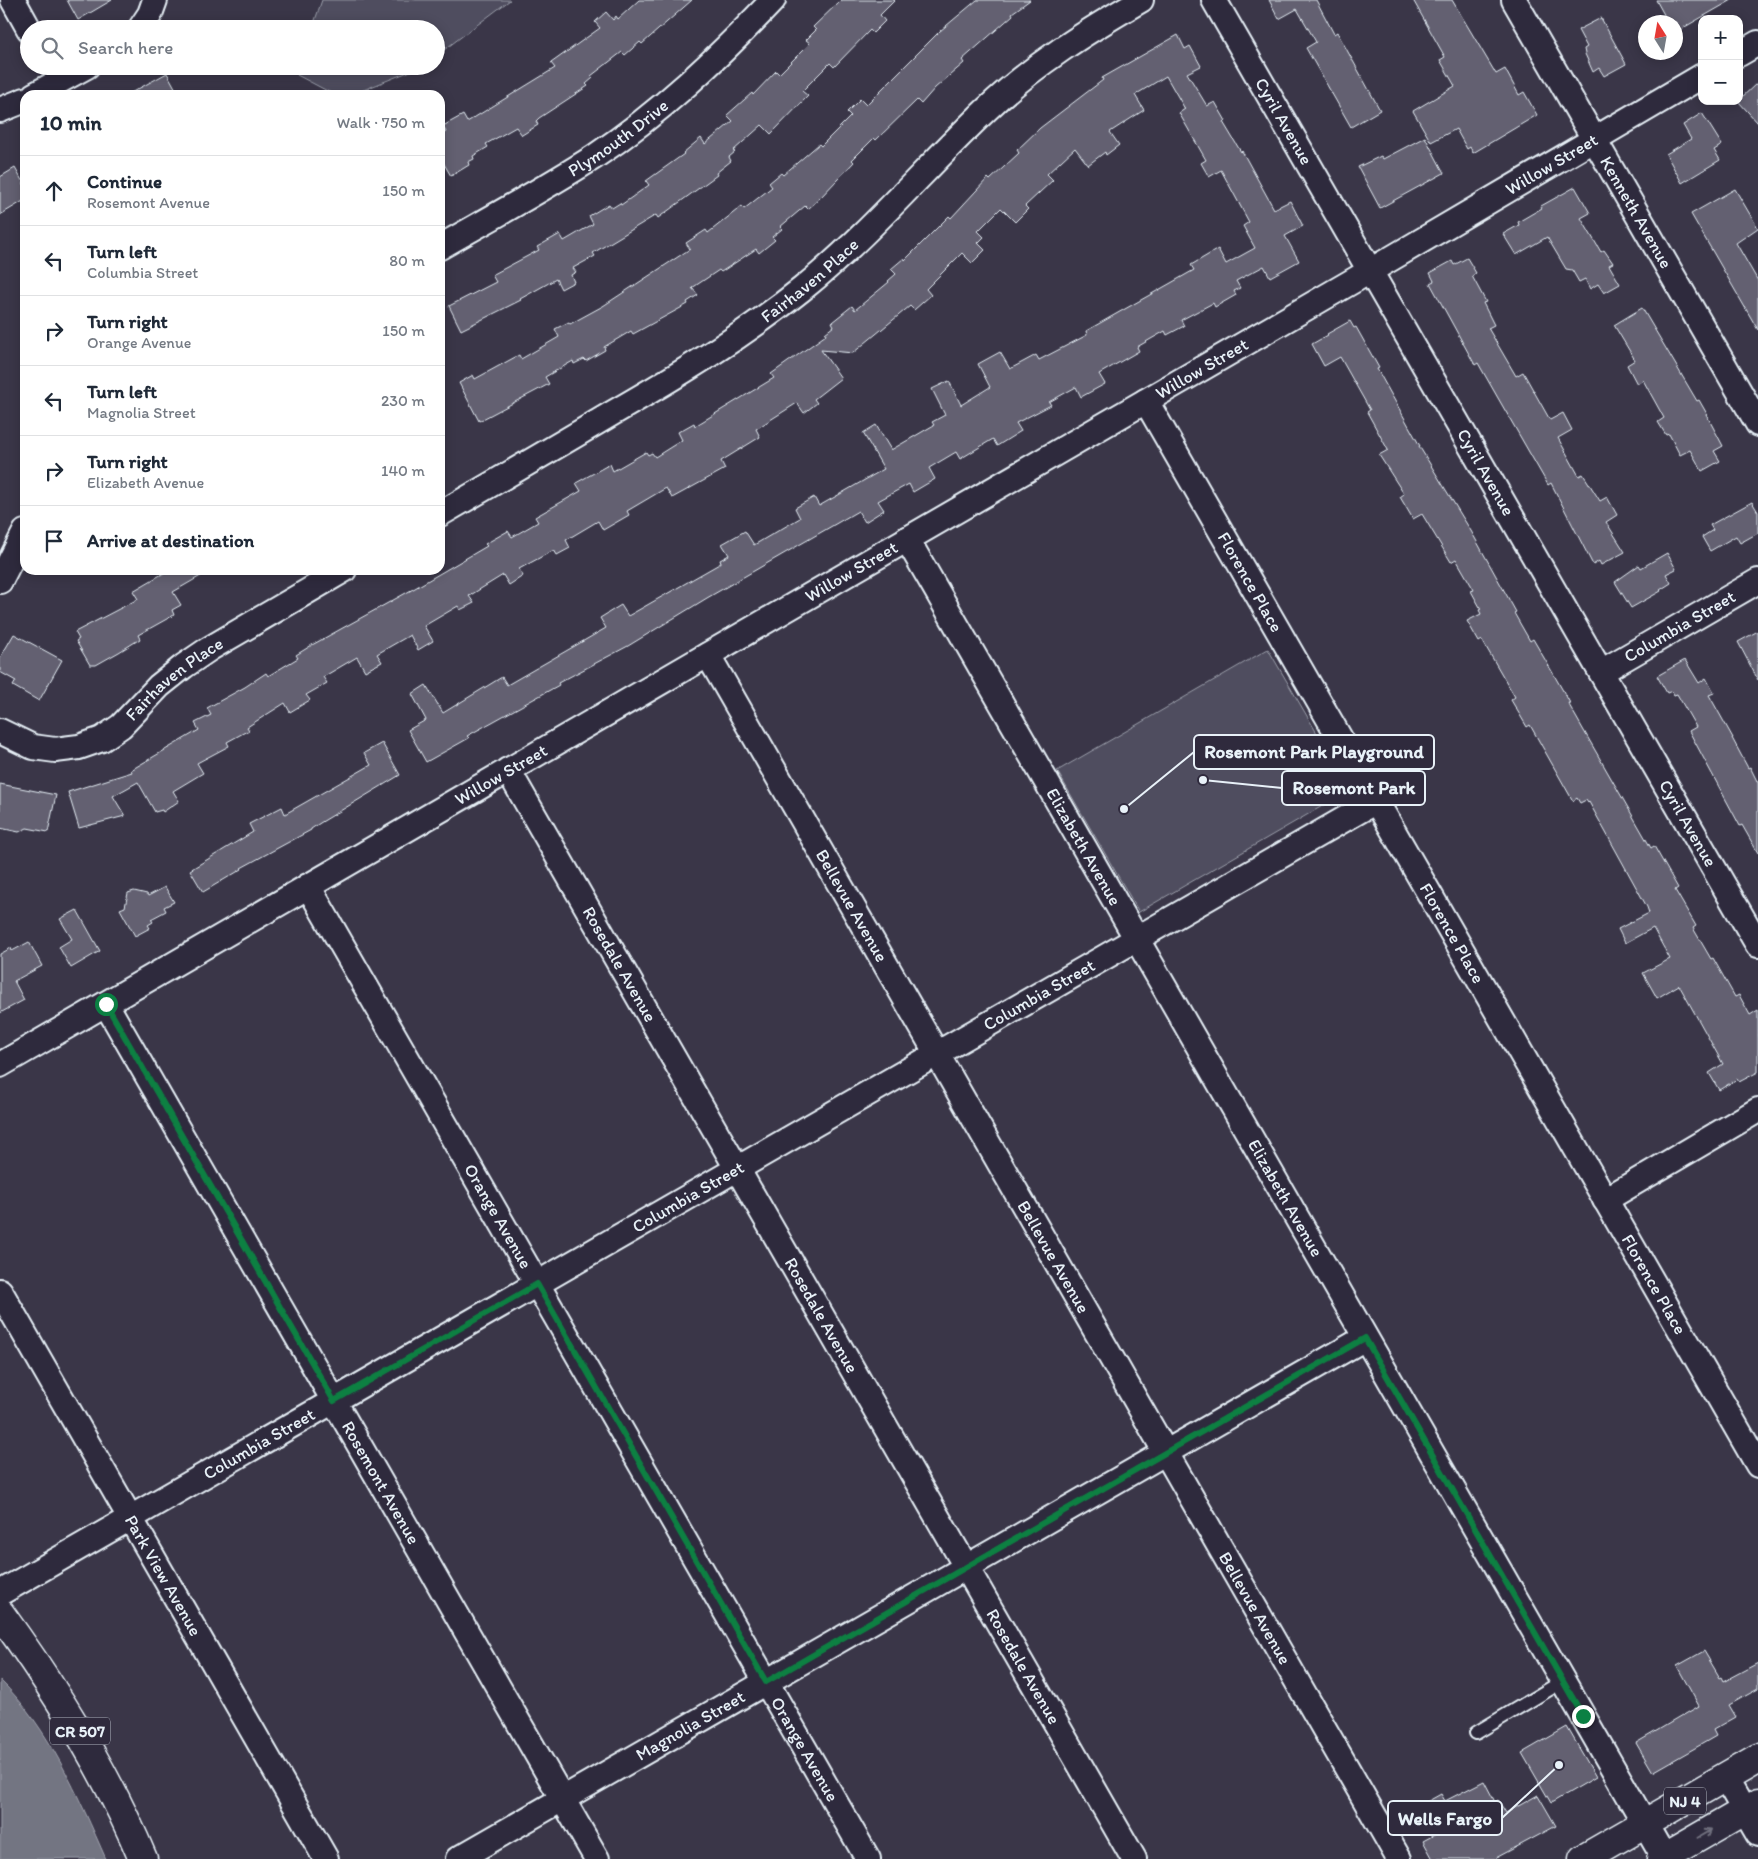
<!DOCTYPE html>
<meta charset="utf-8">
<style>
body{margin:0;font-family:Itim,sans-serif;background:#f2f2f3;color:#1f2937}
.controls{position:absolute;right:15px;top:15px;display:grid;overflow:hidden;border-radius:10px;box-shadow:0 2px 12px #0003}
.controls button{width:45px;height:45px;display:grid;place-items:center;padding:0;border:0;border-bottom:1px solid #e0e1e3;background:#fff;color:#1f2937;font:25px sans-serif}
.compass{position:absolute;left:1638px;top:15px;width:45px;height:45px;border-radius:50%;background:#fff;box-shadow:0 2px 12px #0003;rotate:349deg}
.stop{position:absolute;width:15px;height:15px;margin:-11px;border:4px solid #0b8043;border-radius:50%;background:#fff}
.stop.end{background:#0b8043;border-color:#fff;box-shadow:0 1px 5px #0008}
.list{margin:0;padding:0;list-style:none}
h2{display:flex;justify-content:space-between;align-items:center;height:65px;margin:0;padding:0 20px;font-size:21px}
h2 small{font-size:16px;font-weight:400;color:#747a83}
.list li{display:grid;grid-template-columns:32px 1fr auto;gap:15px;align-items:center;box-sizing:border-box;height:70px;padding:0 20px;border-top:1px solid #e0e1e3}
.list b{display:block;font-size:19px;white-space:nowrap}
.list p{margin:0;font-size:16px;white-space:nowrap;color:#747a83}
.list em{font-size:16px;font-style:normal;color:#747a83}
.icon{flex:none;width:28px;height:28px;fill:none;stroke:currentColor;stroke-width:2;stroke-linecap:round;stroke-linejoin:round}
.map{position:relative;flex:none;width:1758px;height:1859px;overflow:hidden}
.search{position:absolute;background:#fff;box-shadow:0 2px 12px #0003;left:20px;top:20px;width:425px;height:55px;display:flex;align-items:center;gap:12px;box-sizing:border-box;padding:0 18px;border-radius:28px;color:#747a83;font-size:19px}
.panel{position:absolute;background:#fff;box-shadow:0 2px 12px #0003;left:20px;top:90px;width:425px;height:485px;border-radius:15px}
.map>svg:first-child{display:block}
.green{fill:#504e5f;stroke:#9ca0ac}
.water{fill:#737482;stroke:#a2a6b1}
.building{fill:#636171;stroke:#e8f1f8}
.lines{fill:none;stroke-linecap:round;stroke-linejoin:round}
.lane-casing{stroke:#e8f1f8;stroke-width:16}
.street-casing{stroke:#e8f1f8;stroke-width:28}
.primary-casing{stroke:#e8f1f8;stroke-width:31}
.lane{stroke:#2f2a3d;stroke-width:12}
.street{stroke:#2f2a3d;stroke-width:24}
.primary{stroke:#2f2a3d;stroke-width:28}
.oneway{stroke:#70707e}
.route{stroke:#0b8043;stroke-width:6}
.labels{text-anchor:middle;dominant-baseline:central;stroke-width:4;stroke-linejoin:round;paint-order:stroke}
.shield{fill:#2f2a3d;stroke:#b0b5c0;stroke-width:1}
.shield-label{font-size:16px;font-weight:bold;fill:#e8f1f8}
.street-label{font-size:18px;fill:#e8f1f8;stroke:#2f2a3d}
.leader{fill:none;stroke:#e8f1f8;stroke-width:2}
.callout-dot{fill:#e8f1f8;stroke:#2f2a3d;stroke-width:2}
.callout{fill:#2f2a3d;stroke:#e8f1f8;stroke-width:2}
.callout-label{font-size:19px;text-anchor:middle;font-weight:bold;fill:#e8f1f8}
</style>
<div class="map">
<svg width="1758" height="1859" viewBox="0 0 1758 1859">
<rect width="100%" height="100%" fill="#3a3648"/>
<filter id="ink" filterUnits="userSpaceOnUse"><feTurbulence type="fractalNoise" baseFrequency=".02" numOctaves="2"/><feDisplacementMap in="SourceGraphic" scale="10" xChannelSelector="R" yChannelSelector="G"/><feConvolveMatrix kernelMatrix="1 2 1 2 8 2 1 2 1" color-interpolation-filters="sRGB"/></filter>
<g filter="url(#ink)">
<path class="green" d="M322 0H510L436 56V29H312Z
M300 66H423L351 95H335L297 75Z
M1268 649 1350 790 1139 912 1057 771Z"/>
<path class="water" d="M0 1680C50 1728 78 1796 106 1859H0Z"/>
<path class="building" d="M67 0H112L78 20Z
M639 0H692L642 44 640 42 625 55 622 52 591 76 593 78 586 84 588 86 539 118 536 121 538 125 522 135 516 127 486 144 488 147 473 156 474 159 468 162 469 165 451 176 440 157V135L446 132 443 126 463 115 467 122 555 68 551 63 600 28 595 22 606 12 613 20 616 16 618 19Z
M841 0H895L880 15 885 21 873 33 870 30 834 67 830 63 802 91 808 96 771 134 762 125 733 151 735 152 729 157 731 161 716 173 717 175 658 218 656 215 593 253 595 256 573 268 576 272 571 275 574 282 561 289 556 279 520 299 521 300 461 330 449 306 496 282 492 275 539 250 537 247 560 234 564 241 593 224 589 216 609 204 612 208 620 203 621 205 649 185 646 181 684 154 683 153 701 138 705 144 733 121 727 115 744 100 752 93 753 95 776 71 779 74 810 43 806 40 816 30 813 27Z
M977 0H1030L1012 13 1013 15 962 60 964 63 935 88 921 104 917 100 876 140 874 138 852 160 854 162 820 198 808 209 805 206 780 227 782 229 772 237 775 240 759 253 756 249 721 272 719 270 692 288 698 295 687 302 688 304 633 334 631 331 604 347 605 350 586 361 584 359 574 364 573 361 545 377 549 384 479 421 459 383 473 375 475 379 519 355 521 359 559 337 555 329 569 322 570 324 603 306 690 249 686 243 706 230 708 233 742 206 744 209 772 187 769 183 781 173 783 175 819 144 821 146 851 116 847 112 860 99 866 105 940 31Z
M1269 0H1316L1334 34 1337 32 1380 110 1351 127 1306 48 1316 42 1297 9 1279 19Z
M1413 0H1452L1496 74 1505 69 1519 95 1524 92 1537 115 1473 153 1470 147 1467 149 1456 129 1431 142 1413 111 1455 86 1440 60 1445 57Z
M1656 0H1732L1676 32V22H1668Z
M1601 18 1626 64 1604 76 1599 68 1593 72 1585 54 1584 49 1587 47 1578 30Z
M1178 35 1185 49 1190 46 1201 66 1187 73 1207 106 1215 102 1226 121 1223 122 1241 152 1242 151 1274 209 1290 201 1303 226 1285 236 1299 261 1270 277 1264 266 1236 281 1240 288 1234 291 1236 295 1215 307 1213 303 1181 320 1184 326 1167 335 1165 331 1137 347 1139 351 1099 374 1105 384 1081 397 1076 387 1049 402 1051 405 1016 423 1021 431 997 446 993 439 960 459 956 452 929 468 935 479 913 492 909 484 878 501 884 510 865 522 858 511 707 598 628 646 558 683 559 685 467 736 469 738 426 762 408 730 426 720 412 694 426 685 443 713 502 677 507 685 606 628 600 618 621 605 628 616 721 563 720 560 729 555 722 544 745 531 754 545 800 518 795 508 814 497 819 506 884 469 863 433 876 425 891 450 934 425 932 422 945 415 932 389 949 381 961 405 990 387 978 364 1000 352 1010 369 1036 355 1039 360 1087 335 1086 331 1194 270 1191 265 1218 249 1226 264 1255 248 1243 226 1249 222 1221 170 1209 177 1201 163 1206 160 1179 113 1185 109 1166 76 1135 95 1144 110 1110 132 1119 145 1106 155 1105 152 1088 165 1075 148 1047 174 1053 180 1025 206 1028 209 1015 222 1001 208 978 231 984 237 978 243 985 250 972 263 962 253 926 289 931 295 914 310 910 306 853 353 821 350 841 378 814 399 817 403 804 413 797 403 756 429 760 437 721 461 725 469 672 498 666 488 627 511 629 515 603 530 598 521 566 540 570 548 557 555 554 550 519 569 523 576 509 585 503 575 469 596 474 603 460 610 458 606 424 626 433 641 418 650 410 635 377 654 382 662 365 671 357 657 323 677 327 683 306 695 310 700 290 712 285 703 247 727 249 730 227 742 229 746 197 763 203 773 173 791 179 801 163 812 162 810 155 812 138 782 113 796 125 816 79 828 68 792 132 772 131 770 199 730 195 723 211 715 207 708 245 687 266 673 268 676 298 658 296 655 312 645 415 588 487 546 485 544 508 531 512 537 538 522 535 517 581 491 576 483 610 464 613 471 646 452 648 455 652 453 655 457 682 440 678 432 694 423 695 426 774 378 771 374 826 335 825 333 834 326 832 322 852 306 855 310 889 282 888 281 896 274 891 269 904 258 905 260 949 216 951 218 988 178 990 180 1019 153 1017 150 1040 128 1103 80 1102 78Z
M167 73 179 95H127Z
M1758 82V123L1738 101Z
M1702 113 1722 145 1714 150 1720 160 1682 183 1666 154 1691 139 1683 125Z
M1425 137 1444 173 1380 208 1358 167 1381 156 1383 159Z
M15 168 25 186V200L0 215V177Z
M1575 187 1590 213 1581 218 1601 252 1604 250 1613 263 1609 265 1620 284 1604 293 1598 284 1590 289 1585 279 1579 282 1572 270 1566 269 1547 237 1516 255 1503 234 1519 225 1518 222 1542 208 1541 206Z
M1735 189 1758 228 1736 243 1758 281V330L1691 214Z
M1467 258 1476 273 1472 276 1486 302 1483 303 1494 325 1488 328 1516 376 1523 372 1550 420 1563 413 1572 430 1558 438 1579 476 1583 474 1600 501 1607 497 1617 515 1606 522 1625 552 1601 565 1599 561 1593 565 1551 483 1548 485 1498 398 1478 363 1475 365 1430 283 1434 281 1430 273 1452 261 1454 265Z
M1642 308 1697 401 1699 400 1707 414H1706L1723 446 1714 451 1720 461 1702 471 1690 450 1680 455 1669 434 1666 435 1658 422 1664 418 1643 380 1637 384 1627 365 1635 360 1614 325Z
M1350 321 1354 328 1356 327 1379 368 1377 369 1420 446H1419L1471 531 1516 612 1514 613 1530 641 1533 639 1554 675 1570 703H1568L1651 848 1654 846 1678 888 1675 890 1696 926 1693 928 1711 959 1713 958 1735 997 1739 995 1750 1015 1758 1010V1072L1739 1082 1737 1079 1719 1090 1709 1073 1723 1064 1679 985 1657 998 1643 973 1670 959 1653 928 1625 943 1618 929 1649 913 1647 907 1589 802 1588 803 1586 800 1580 803 1577 798 1573 801 1530 725 1527 727 1511 700 1515 697 1482 640 1479 642 1467 621 1481 614 1479 610 1481 609 1471 591 1474 590 1456 559 1451 562 1422 514 1413 519 1400 497 1404 494 1379 455 1388 450 1367 412 1370 410 1340 357 1324 366 1312 344 1328 335 1327 334Z
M1752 502 1758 512V533L1740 543 1736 536 1710 551 1702 537 1713 530 1710 525Z
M1667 553 1676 569 1666 574 1671 583 1660 590 1661 591 1631 608 1615 582 1639 565 1641 568Z
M169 570H211L173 592 181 605 172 610 174 615 138 635 140 639 119 652 96 665H90L76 641 79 639 75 632 138 599 133 591Z
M1758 631V680L1738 642Z
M14 634 62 660 39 701 13 686 16 681 0 672V658Z
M1685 660 1699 683 1706 678 1714 693 1709 695 1733 738H1732L1748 768 1750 767 1758 783V853L1742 825 1740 826 1689 731 1696 727 1677 694 1674 695 1672 691 1667 693 1657 676Z
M382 743 400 775 320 823 311 829V830L241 868 242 869 203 892 190 870 253 832 249 824 282 807 285 814 371 765 364 753Z
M0 784 56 795 48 832 27 828 19 832 0 828Z
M165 887 174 902 164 907 166 911 151 919 153 922 148 925 150 928 135 936 120 909 125 907 128 893 134 891 147 894 148 896Z
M77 910 100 951 71 968 59 947 72 939 60 919Z
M29 942 42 966 14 981 24 1000 0 1013V954L11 948 12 951Z
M1704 1651 1720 1678 1722 1677 1724 1681 1758 1663V1689L1729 1705 1736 1717 1713 1730 1716 1736 1653 1772 1636 1743 1699 1706 1677 1666Z
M1567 1727 1596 1777 1551 1803 1522 1753Z
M1484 1781 1495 1802 1498 1800 1506 1813 1538 1795 1556 1826 1494 1859H1433L1423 1841 1438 1833 1423 1804 1441 1794 1445 1801Z"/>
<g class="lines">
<g class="lane-casing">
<path id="lane" d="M1476 1733 1563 1681"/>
</g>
<g class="street-casing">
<g id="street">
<path d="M13 0 29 29"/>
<path id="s1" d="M1214 0 1758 945"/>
<path id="s2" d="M1514 0 1758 424"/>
<path d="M140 29 150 14 155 0"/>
<path d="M1739 54 1758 43"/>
<path d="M34 95 87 66"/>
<path d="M0 110 25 100"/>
<path id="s3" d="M440 247C491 218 544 189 594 157 660 113 718 58 773 0"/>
<path id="s4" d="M1146 401 1758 1465"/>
<path id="s5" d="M440 514C497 481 554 448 611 414 677 376 742 337 802 289 869 235 925 168 987 109 1033 65 1086 32 1141 0"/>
<path id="s6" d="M907 539 1664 1857"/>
<path d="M0 581 25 532"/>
<path id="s7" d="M708 655 1399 1859"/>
<path id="s8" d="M1601 672 1758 581"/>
<path id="s9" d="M0 731 33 747 55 750 79 747 102 739 121 726 159 686 184 666 209 649 344 570"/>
<path id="s10" d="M508 770 1134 1859"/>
<path id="s11" d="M308 886 868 1859"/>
<path id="s12" d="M106 1004 597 1859"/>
<path id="s13" d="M0 1065 1370 271 1702 76"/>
<path d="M1605 1200 1758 1110"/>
<path id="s14" d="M0 1291 326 1859"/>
<path id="s15" d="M0 1593 1376 801"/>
<path d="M1725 1777 1758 1834"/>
<path id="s16" d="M458 1859 1365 1338"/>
</g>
</g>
<g class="primary-casing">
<path id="primary" d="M0 1613C56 1690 106 1770 143 1859
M1583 1859 1758 1758
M1661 1859 1758 1803"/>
</g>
<use href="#lane" class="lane"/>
<use href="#street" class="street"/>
<use href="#primary" class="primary"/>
</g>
<defs><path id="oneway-shaft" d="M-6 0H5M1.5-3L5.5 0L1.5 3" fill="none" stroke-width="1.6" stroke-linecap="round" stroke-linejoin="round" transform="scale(1.25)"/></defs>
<use class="oneway" href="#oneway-shaft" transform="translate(1704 1834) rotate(-30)"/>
</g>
<g class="lines" filter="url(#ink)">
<path class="route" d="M106 1004 334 1401 537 1284 766 1682 1365 1338 1583 1716"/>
</g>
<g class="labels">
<g class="shield">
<rect x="50" y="1717.5" width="60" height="27" rx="4"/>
<rect x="1664" y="1787.5" width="42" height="27" rx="4"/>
</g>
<g class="shield-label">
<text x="80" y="1731">CR 507</text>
<text x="1685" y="1801">NJ 4</text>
</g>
<g class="street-label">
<text stroke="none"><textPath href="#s1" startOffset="140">Cyril Avenue</textPath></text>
<text stroke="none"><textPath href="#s3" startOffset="209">Plymouth Drive</textPath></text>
<text stroke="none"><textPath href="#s13" startOffset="1794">Willow Street</textPath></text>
<text stroke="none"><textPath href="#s2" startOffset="245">Kenneth Avenue</textPath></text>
<text stroke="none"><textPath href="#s5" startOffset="438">Fairhaven Place</textPath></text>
<text stroke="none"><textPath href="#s13" startOffset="1389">Willow Street</textPath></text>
<text stroke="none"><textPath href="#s1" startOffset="545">Cyril Avenue</textPath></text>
<text stroke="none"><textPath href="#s13" startOffset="984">Willow Street</textPath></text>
<text stroke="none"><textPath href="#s4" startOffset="209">Florence Place</textPath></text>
<text stroke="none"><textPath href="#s8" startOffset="91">Columbia Street</textPath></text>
<text stroke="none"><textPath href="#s9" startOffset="202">Fairhaven Place</textPath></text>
<text stroke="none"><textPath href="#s13" startOffset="579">Willow Street</textPath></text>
<text stroke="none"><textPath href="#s1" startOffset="950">Cyril Avenue</textPath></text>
<text stroke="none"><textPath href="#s6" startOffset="355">Elizabeth Avenue</textPath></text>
<text stroke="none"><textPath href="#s7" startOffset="289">Bellevue Avenue</textPath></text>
<text stroke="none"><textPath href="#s4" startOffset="614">Florence Place</textPath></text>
<text stroke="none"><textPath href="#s10" startOffset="224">Rosedale Avenue</textPath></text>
<text stroke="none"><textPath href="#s15" startOffset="1199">Columbia Street</textPath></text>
<text stroke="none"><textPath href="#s15" startOffset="794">Columbia Street</textPath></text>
<text stroke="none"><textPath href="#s6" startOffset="760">Elizabeth Avenue</textPath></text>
<text stroke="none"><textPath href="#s11" startOffset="381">Orange Avenue</textPath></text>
<text stroke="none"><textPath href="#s7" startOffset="694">Bellevue Avenue</textPath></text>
<text stroke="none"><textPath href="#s4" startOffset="1019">Florence Place</textPath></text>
<text stroke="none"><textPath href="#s10" startOffset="629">Rosedale Avenue</textPath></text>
<text stroke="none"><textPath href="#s15" startOffset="299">Columbia Street</textPath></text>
<text stroke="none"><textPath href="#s12" startOffset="552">Rosemont Avenue</textPath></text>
<text stroke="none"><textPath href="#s14" startOffset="328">Park View Avenue</textPath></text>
<text stroke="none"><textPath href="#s7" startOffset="1099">Bellevue Avenue</textPath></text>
<text stroke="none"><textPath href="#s10" startOffset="1034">Rosedale Avenue</textPath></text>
<text stroke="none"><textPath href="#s16" startOffset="268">Magnolia Street</textPath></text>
<text stroke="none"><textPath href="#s11" startOffset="996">Orange Avenue</textPath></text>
</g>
</g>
<path class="leader" d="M1124 809L1194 752M1203 780L1282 788M1559 1765L1502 1818"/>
<g class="callout-dot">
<circle cx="1124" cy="809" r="5"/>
<circle cx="1203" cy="780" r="5"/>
<circle cx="1559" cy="1765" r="5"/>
</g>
<g class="callout">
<rect x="1194" y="735" width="240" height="34" rx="5"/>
<rect x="1282" y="771" width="143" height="34" rx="5"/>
<rect x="1388" y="1801" width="114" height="34" rx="5"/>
</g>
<g class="callout-label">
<text x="1314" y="758">Rosemont Park Playground</text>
<text x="1354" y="794">Rosemont Park</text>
<text x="1445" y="1825">Wells Fargo</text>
</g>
</svg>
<div class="controls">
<button>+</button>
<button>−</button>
</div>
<svg class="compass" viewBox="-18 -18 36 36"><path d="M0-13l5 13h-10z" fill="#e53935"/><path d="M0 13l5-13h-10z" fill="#747a83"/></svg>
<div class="stop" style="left:106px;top:1004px"></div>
<div class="stop end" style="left:1583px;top:1716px"></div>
<div class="search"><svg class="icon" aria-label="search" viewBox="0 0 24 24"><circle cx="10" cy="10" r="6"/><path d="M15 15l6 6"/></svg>Search here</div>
<section class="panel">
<h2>10 min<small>Walk · 750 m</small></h2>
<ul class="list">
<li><svg class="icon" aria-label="ahead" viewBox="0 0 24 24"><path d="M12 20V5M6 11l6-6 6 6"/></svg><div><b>Continue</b><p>Rosemont Avenue</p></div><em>150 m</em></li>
<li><svg class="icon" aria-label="left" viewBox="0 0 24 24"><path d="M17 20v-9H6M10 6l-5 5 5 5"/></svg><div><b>Turn left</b><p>Columbia Street</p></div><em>80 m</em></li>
<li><svg class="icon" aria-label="right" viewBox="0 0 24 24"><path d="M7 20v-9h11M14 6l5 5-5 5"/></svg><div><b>Turn right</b><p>Orange Avenue</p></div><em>150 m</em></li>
<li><svg class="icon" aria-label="left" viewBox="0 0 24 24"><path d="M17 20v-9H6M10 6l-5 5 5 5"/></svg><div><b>Turn left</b><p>Magnolia Street</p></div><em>230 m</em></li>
<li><svg class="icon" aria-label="right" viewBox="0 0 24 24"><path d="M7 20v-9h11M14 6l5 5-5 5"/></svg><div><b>Turn right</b><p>Elizabeth Avenue</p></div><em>140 m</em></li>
<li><svg class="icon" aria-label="arrive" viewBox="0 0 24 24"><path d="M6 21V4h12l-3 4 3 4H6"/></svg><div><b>Arrive at destination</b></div></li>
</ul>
</section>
</div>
